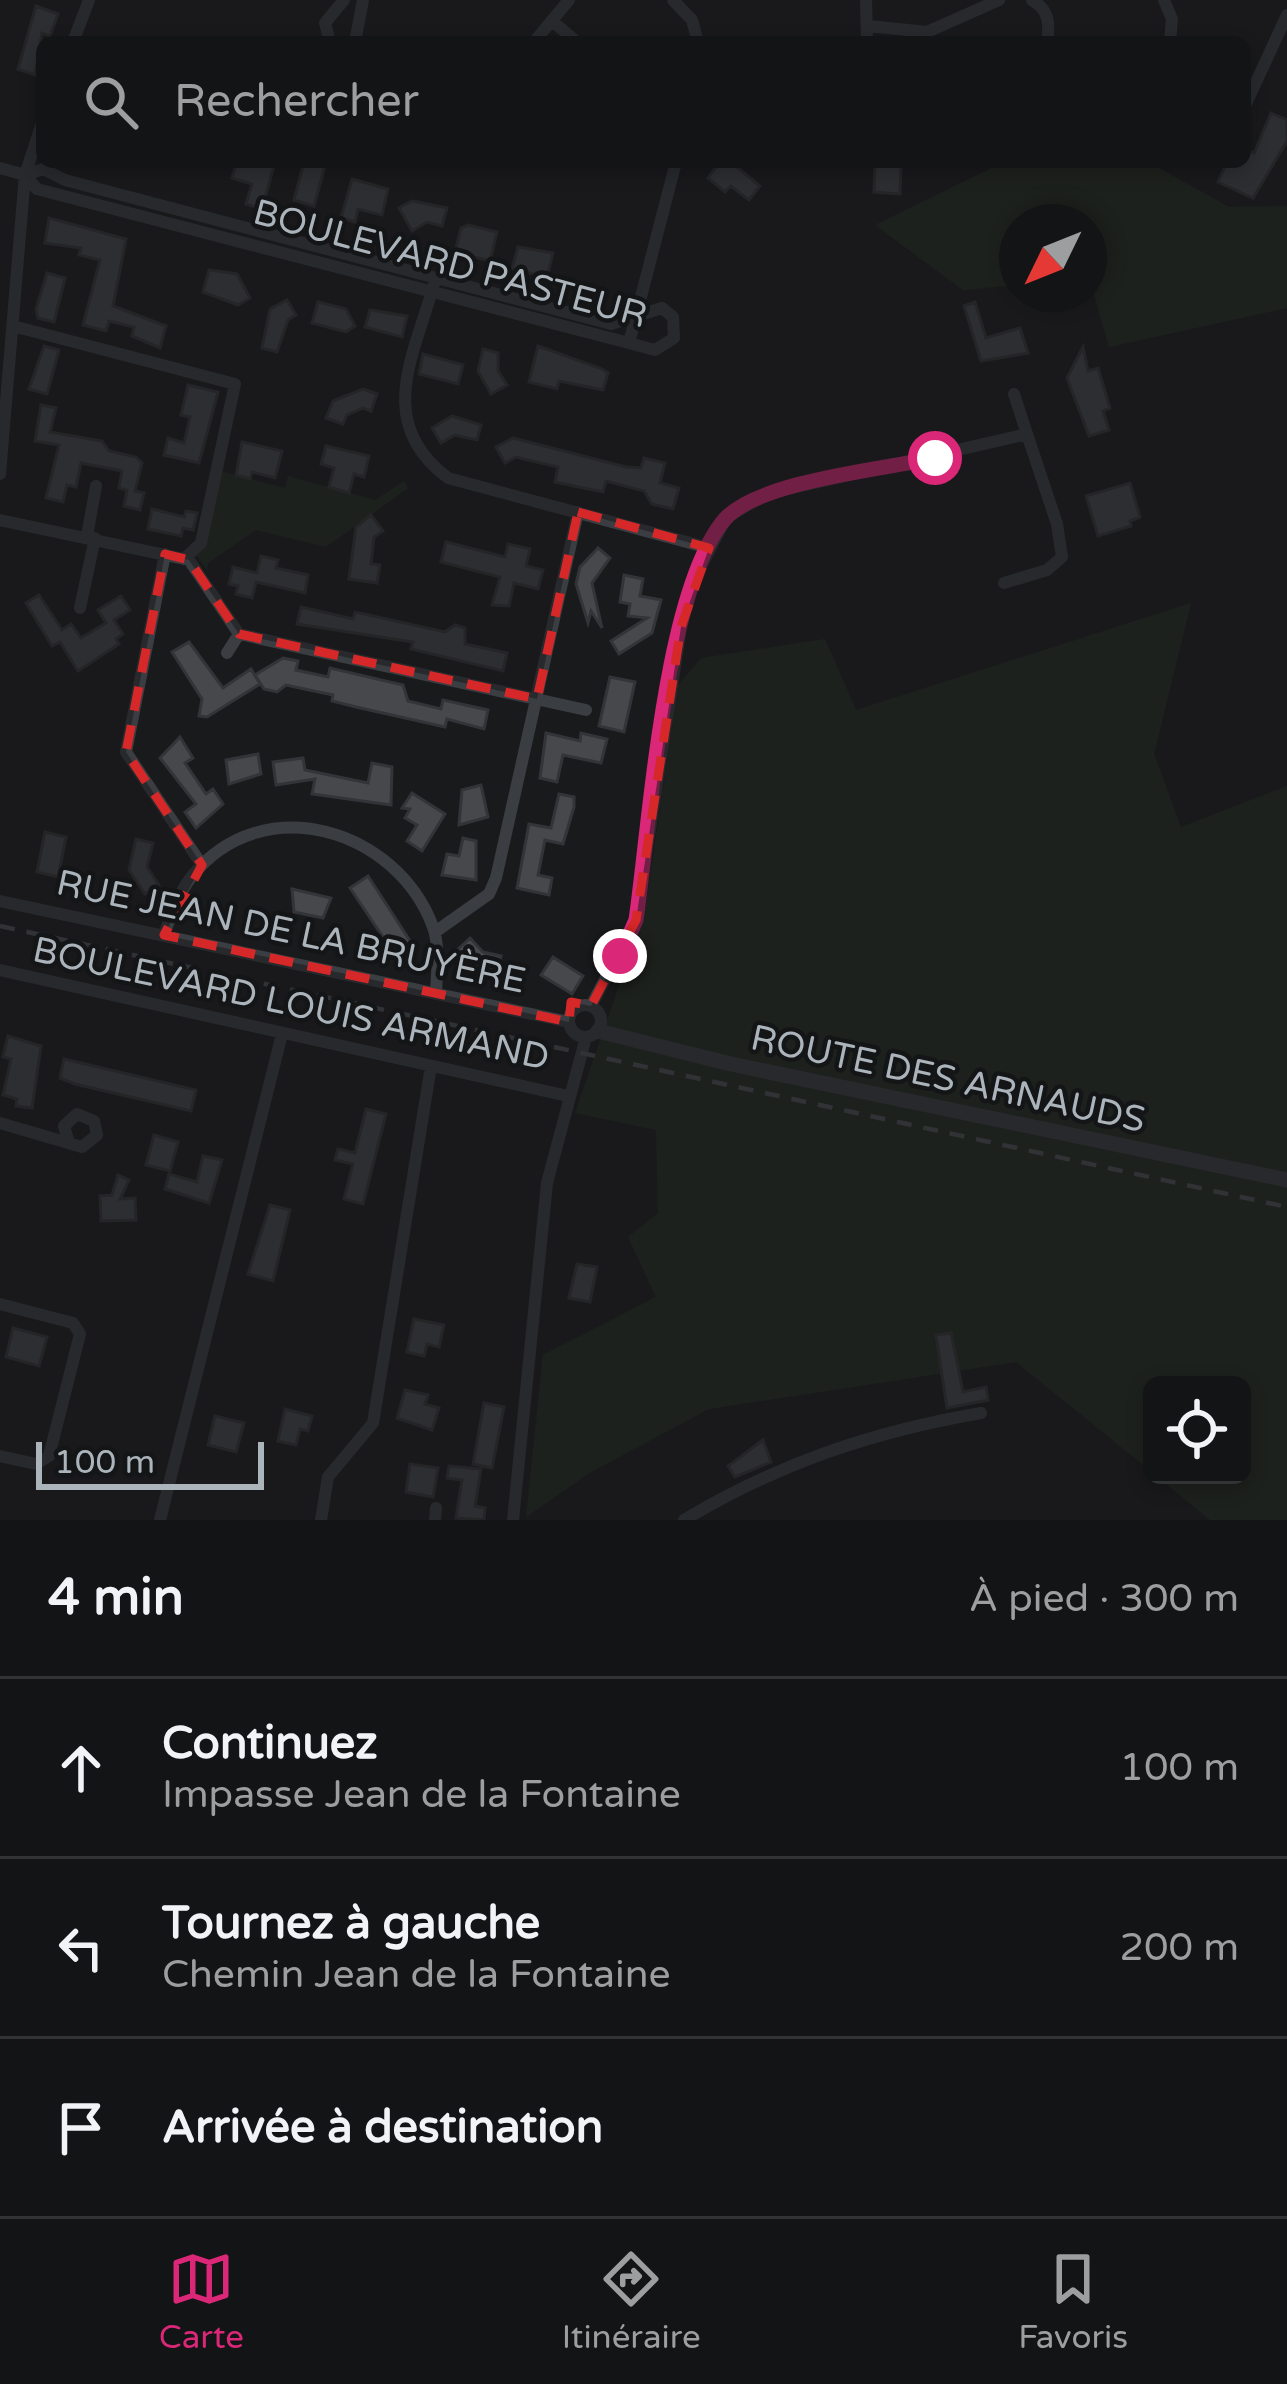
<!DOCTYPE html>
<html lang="fr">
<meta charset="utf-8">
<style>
body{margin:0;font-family:"Varela Round",sans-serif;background:#202122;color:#f1f3f6}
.controls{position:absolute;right:36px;bottom:36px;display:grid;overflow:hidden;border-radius:18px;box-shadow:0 6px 18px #0003}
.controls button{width:108px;height:108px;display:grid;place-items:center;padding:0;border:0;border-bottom:3px solid #323334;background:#131415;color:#f1f3f6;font:60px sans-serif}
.compass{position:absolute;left:999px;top:204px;width:108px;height:108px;border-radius:50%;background:#131415;box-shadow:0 6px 18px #0003;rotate:227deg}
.scale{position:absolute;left:36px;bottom:30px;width:228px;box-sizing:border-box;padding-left:12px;border:6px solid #acb4bb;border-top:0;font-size:33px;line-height:42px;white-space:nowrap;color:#acb4bb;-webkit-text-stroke:9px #141517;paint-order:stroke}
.stop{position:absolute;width:36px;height:36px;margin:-27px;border:9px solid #db2777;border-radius:50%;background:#fff}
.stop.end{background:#db2777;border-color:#fff;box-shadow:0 3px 12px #0008}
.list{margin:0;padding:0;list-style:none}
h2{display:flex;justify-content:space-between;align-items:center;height:156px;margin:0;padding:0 48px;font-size:51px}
h2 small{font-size:39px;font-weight:400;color:#9d9ea0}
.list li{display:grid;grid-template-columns:78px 1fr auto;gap:36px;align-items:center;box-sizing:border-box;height:180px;padding:0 48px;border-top:3px solid #323334}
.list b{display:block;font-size:45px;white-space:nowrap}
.list p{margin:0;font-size:39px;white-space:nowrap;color:#9d9ea0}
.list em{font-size:39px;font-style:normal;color:#9d9ea0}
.icon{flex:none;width:66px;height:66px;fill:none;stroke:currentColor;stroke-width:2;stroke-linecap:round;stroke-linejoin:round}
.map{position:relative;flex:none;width:1287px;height:1520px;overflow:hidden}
.search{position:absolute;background:#131415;box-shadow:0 6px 18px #0003;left:36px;right:36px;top:36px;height:132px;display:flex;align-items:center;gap:30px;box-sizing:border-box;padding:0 42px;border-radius:18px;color:#9d9ea0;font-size:45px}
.sheet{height:696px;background:#131415}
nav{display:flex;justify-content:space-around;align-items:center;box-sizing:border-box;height:168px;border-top:3px solid #323334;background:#131415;font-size:33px;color:#9d9ea0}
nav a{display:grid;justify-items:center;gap:6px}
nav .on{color:#db2777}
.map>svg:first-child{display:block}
.green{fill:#222a21}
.building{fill:#46484c;stroke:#333438;stroke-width:3}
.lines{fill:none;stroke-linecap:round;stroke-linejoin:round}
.minor{stroke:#3a3d41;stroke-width:12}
.tertiary{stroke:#3a3d41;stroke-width:15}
.rail{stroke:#4d5156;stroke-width:4.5;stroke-dasharray:15 12;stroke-linecap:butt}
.route{stroke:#db2777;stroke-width:15}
.marked{fill:none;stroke:#d62828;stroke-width:9;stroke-dasharray:24 15;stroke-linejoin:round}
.labels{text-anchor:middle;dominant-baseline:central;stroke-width:9;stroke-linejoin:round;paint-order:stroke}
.street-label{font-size:36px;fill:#acb4bb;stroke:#141517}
</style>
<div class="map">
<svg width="1287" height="1520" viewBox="0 0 1287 1520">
<rect width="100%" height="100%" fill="#191a1c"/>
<path class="green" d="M1004 162H1148L1229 207 1287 206V308L1109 347 1089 277V222H1017V285L963 290 875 225Z
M220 471 285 488 288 476 375 500 404 481 408 488 326 547 256 530 208 563 207 570 195 554Z
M1191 603 1154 754 1181 827 1287 786V1520H1210L1155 1475H1242V1385H1152V1472L1016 1362 709 1409 591 1472 526 1517 543 1355 656 1297 628 1237 658 1213 656 1130 575 1113 645 911 678 685 701 658 825 639 856 710Z"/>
<path class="building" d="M36 6 58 14 50 36 42 33 35 75 18 69Z
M1271 113 1287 120V141L1253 198 1218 182 1227 162H1245V149L1254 153Z
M237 162H275L262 209 246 204 252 184 232 178Z
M304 162H326L314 206 294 200Z
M720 162H731L760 186 749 200 731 186 725 192 708 178Z
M875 164 901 165 900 194 874 192Z
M352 179 388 189 382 215 358 209 355 222 341 218Z
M412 201 447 208 442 226 427 222 412 231 399 208Z
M49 218 126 239 113 306 166 326 160 348 132 336 134 327 109 321 106 331 83 325 100 260 79 255 81 248 45 243Z
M468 225 497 232 490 261 455 252 461 228Z
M518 247 553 253 547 277 512 269Z
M209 270 237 274 250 298 238 305 203 292Z
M47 273 65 278 54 322 38 318 36 309Z
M287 300 296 315 288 320 277 352 262 348 270 309Z
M318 302 346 309 355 326 346 332 312 323Z
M975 302 986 338 1020 328 1028 353 981 361 964 306Z
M370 310 407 316 402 337 365 327Z
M44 346 59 350 47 394 29 389Z
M538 346 602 369 608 373 603 390 559 381 557 389 529 382Z
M1083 347 1088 371 1098 368 1110 408 1103 411 1109 430 1089 436 1067 378Z
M483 349 498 353V371L507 385 491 394 478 371Z
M423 354 463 365 458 384 419 374Z
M188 385 218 392 199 463 164 455 168 438 184 443 190 417 181 415Z
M363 389 377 394 371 411 363 408 347 415 343 424 326 418 333 401Z
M41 405 56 408 50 432 102 441 109 451 136 457 142 463 135 491 144 493 140 510 124 506 127 490 119 488 122 471 81 463 76 487 67 485 63 502 46 498 59 445 35 441Z
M452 416 481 425 477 440 455 435 441 443 432 428Z
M513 438 626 467 641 468 644 458 665 463 660 483 679 488 673 509 652 504 644 491 606 481 603 492 555 482 558 467 516 457 505 463 496 447Z
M242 442 282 451 275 478 252 472 250 479 236 475Z
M326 446 369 456 364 477 354 474 349 493 329 487 334 468 321 464Z
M1130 483 1140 517 1130 521 1131 526 1098 536 1086 496Z
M152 509 184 517 186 511 197 513 193 530 183 528 181 536 148 529Z
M371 515 383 531 374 537 371 564 380 565 377 583 349 579 356 527Z
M446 542 505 557 508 544 530 549 526 566 543 570 538 589 514 583 509 606 492 605 500 577 441 562Z
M598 548 610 558 592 583 602 628 591 611 588 623 576 584 580 567Z
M261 556 278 560 276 568 308 575 305 593 256 582 252 598 236 594 238 586 229 584 233 567 257 573Z
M624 575 643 579 640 596 661 600 652 633 619 654 611 641 647 618 628 616 630 604 620 602Z
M39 595 62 630 71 624 81 638 106 623 98 610 121 596 130 610 114 620 123 634 116 639 119 644 78 671 60 642 52 646 26 603Z
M301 607 353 619 355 612 445 632 455 625 465 628V644L507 653 503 671 411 649 413 642 297 624Z
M189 642 223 688 251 669 260 684 207 717 199 716 202 699 172 652Z
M283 658 298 661 296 670 328 677 330 668 403 685 408 701 441 709 443 700 488 710 484 729 447 719 445 727 356 707 332 701 333 695 286 685 277 692 264 689 255 675Z
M610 677 635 682 624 732 599 726Z
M546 733 580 741 581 733 607 739 601 763 563 755 557 782 540 778Z
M180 737 193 758 185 763 206 794 213 789 223 804 196 828 185 812 196 804 160 758Z
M258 754 261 774 229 784 226 760Z
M303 758 305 770 368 783 372 763 392 767 391 805 312 794 315 779 276 785 273 762Z
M481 785 488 817 459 825 462 790Z
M412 793 445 814 422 851 407 841 417 825 405 818 410 809 402 808Z
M559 794 574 797V807L563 844 545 840 538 875 552 878 549 895 517 888 529 824 551 828Z
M45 832 66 837 58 877 37 872Z
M463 838 476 841V880L442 875 447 854 459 856Z
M136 839 153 843 147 867 159 885 145 894 129 870Z
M368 876 414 947 397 958 350 888Z
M292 889 331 898 323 918 294 912Z
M470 938 483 952 501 956 497 976 472 971 455 952Z
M553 957 583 976 572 994 541 975Z
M8 1036 41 1046 32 1108 16 1106 17 1099 3 1095 11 1059 3 1057Z
M64 1059 196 1090 191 1111 75 1084 60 1078Z
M366 1109 386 1114 363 1204 344 1199 353 1164 335 1160 338 1149 355 1153Z
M154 1135 178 1142 170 1171 146 1165Z
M203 1156 222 1160 209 1203 165 1189 169 1174 197 1182Z
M118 1175 129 1180 120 1199 135 1198 136 1220 101 1221 100 1196 112 1195Z
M270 1205 290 1210 273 1281 248 1274Z
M577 1264 597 1267 590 1302 569 1298Z
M414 1319 444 1325 439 1347 427 1344 424 1356 407 1352Z
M13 1328 47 1337 39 1366 6 1357Z
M951 1333 963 1392 986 1387 988 1400 947 1408 936 1335Z
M405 1390 428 1395 425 1404 439 1408 432 1430 397 1418Z
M484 1403 504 1407 492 1468 473 1464Z
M285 1409 312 1416 308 1431 300 1429 296 1445 278 1441Z
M215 1416 244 1423 236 1452 208 1445Z
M763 1440 771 1462 735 1477 728 1466Z
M410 1464 438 1468 433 1497 406 1492Z
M449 1466 481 1469 475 1506 485 1508 484 1520 456 1518 462 1480 447 1478Z"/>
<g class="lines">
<path class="minor" d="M673 0 692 20 698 42
M866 0 867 42
M1032 0C1049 10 1050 23 1047 42
M1164 0 1172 19 1170 42
M552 21 577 42
M868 26 927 32 999 0
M73 42 89 0
M330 42 325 23 344 0
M355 42 363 0
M534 42 569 0
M1245 106 1287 15
M0 168 25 175 43 169 65 180 611 324 662 308 673 317 674 338 655 350 629 343 37 189 25 175
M434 284C414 356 374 423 448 478L709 548
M13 326 235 384 201 543 184 559
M629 343 676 162
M1014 394 1027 434
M0 474 25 175 42 123
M0 520 189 560 239 634 586 710
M87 536 96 486
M165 554 126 752 202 865
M80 608 95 538
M227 653 239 634
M0 901 569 1022
M435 932 489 894 496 878 578 512
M164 935C171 915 178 894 192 876 263 788 397 829 433 927 440 947 437 972 436 992
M0 970 568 1096
M569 1021a16 16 0 1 1 32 0a16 16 0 1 1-32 0Z
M591 1006 636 920 681 627 695 578 726 518 766 494 1027 434 1057 524 1062 557 1047 570 1004 583
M0 1123 82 1147 97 1135 94 1121 77 1114 64 1126 69 1143
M0 1304 73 1323 80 1334 49 1456 36 1464 0 1456
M160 1520 282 1034
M321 1520 328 1477 373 1423 431 1066
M435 1520 436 1508
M513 1520 547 1183 586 1037
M684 1520C780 1463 871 1432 981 1413"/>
<path class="tertiary" d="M598 1031 731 1064 1287 1180"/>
<path class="rail" d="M0 926 1287 1207"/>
</g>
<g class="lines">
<path class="route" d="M620 956 636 920C650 824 664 590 725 519 759 481 884 469 935 458"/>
</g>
<path d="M0 0H1287V1520H0ZM578 512 709 548 681 627 636 920 591 1006 571 1002 569 1022 164 935 202 865 126 752 165 554 189 560 239 634 537 699Z" fill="#191a1c" fill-opacity=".55" fill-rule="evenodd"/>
<path class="marked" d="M578 512 709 548 681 627 636 920 591 1006 571 1002 569 1022 164 935 202 865 126 752 165 554 189 560 239 634 537 699Z"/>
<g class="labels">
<g class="street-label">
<text transform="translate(450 264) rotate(15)">BOULEVARD PASTEUR</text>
<text transform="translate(291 932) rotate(12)">RUE JEAN DE LA BRUYÈRE</text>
<text transform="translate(291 1004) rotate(12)">BOULEVARD LOUIS ARMAND</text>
<text transform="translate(948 1079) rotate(12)">ROUTE DES ARNAUDS</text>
</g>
</g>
</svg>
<div class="controls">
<button><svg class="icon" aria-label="locate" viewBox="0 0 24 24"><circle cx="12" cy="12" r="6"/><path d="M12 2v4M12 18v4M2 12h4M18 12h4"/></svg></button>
</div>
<svg class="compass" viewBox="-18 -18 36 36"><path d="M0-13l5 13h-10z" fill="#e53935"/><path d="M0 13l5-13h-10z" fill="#9d9ea0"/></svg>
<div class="scale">100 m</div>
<div class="stop" style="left:935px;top:458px"></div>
<div class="stop end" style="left:620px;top:956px"></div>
<div class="search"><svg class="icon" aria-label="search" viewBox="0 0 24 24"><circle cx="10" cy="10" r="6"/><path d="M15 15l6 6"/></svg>Rechercher</div>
</div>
<section class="sheet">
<h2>4 min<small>À pied · 300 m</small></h2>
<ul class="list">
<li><svg class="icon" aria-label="ahead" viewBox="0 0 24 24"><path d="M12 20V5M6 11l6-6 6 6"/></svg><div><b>Continuez</b><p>Impasse Jean de la Fontaine</p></div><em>100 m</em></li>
<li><svg class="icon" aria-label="left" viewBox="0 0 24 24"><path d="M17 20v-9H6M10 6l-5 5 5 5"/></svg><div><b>Tournez à gauche</b><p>Chemin Jean de la Fontaine</p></div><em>200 m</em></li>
<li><svg class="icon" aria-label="arrive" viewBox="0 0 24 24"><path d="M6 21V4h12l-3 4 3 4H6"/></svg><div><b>Arrivée à destination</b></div></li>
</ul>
</section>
<nav>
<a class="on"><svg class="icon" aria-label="map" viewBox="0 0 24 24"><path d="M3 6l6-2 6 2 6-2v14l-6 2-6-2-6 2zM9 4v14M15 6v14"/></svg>Carte</a>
<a><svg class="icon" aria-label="directions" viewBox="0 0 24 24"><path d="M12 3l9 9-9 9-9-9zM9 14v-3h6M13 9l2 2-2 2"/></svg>Itinéraire</a>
<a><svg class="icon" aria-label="saved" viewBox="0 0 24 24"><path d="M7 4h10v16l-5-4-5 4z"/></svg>Favoris</a>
</nav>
